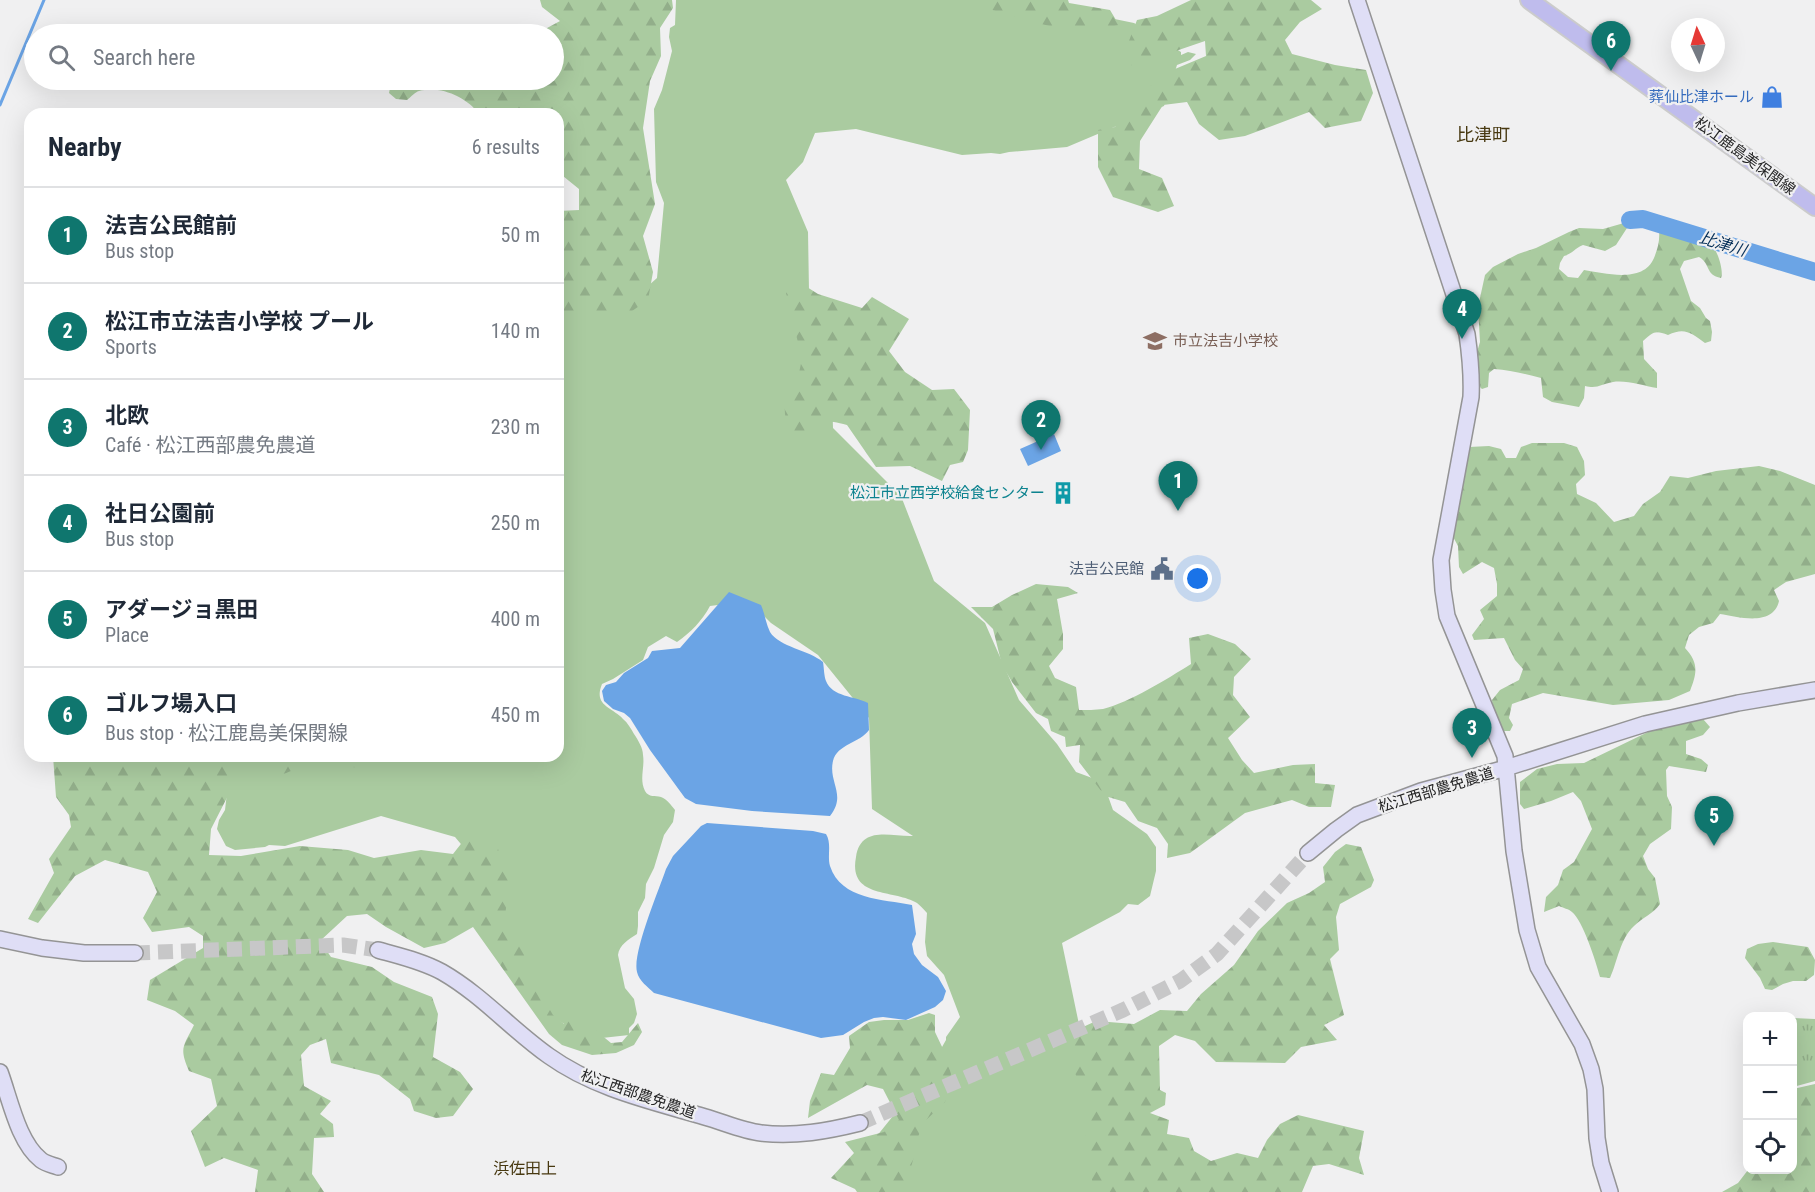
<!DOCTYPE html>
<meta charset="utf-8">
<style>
body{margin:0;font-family:"Roboto Condensed","Noto Sans JP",sans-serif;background:#f2f2f3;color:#1f2937}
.controls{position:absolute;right:18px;bottom:18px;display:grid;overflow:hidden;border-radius:12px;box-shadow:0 6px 24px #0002}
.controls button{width:54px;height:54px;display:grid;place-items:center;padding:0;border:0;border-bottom:2px solid #e0e1e3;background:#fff;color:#1f2937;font:30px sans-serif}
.compass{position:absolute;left:1671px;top:18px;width:54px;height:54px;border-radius:50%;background:#fff;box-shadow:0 6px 24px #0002;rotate:356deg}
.you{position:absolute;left:1198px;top:579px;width:21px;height:21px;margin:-15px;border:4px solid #fff;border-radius:50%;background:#1a73e8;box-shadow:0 0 0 9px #1a73e833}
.badge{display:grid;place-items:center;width:39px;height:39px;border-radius:50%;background:#0f766e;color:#fff;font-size:20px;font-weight:700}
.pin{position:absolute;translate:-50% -50px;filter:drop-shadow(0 2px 3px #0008)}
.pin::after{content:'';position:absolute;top:32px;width:21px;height:18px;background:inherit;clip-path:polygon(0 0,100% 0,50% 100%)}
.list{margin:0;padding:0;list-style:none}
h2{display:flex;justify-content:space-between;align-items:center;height:78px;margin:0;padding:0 24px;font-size:26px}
h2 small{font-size:20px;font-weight:400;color:#747a83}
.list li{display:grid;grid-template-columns:39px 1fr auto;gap:18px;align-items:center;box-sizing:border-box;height:96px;padding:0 24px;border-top:2px solid #e0e1e3}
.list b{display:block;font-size:22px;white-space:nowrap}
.list p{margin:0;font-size:20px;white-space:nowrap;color:#747a83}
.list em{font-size:20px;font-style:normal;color:#747a83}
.icon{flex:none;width:33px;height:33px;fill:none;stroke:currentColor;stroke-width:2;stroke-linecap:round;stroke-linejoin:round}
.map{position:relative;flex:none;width:1815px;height:1192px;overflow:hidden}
.search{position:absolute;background:#fff;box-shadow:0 6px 24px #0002;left:24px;top:24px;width:540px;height:66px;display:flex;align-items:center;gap:15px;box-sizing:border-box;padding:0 21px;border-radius:33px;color:#747a83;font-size:22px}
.panel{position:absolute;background:#fff;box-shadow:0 6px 24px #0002;left:24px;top:108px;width:540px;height:654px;border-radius:18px}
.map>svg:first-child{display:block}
.grass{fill:#aacba0}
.forest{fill:url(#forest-firs)}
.park{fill:url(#park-tufts)}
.water{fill:#6ba4e5}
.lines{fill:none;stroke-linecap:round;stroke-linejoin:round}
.stream{stroke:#6ba4e5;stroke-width:3}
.river{stroke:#6ba4e5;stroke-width:18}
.secondary-tunnel{stroke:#c7c7c8;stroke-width:15;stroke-dasharray:15 8;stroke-linecap:butt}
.secondary-casing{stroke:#949495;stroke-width:18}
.primary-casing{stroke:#cbcbcb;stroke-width:20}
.secondary{stroke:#dfdef6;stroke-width:15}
.primary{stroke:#bfbced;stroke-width:16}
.labels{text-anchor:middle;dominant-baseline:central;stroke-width:4.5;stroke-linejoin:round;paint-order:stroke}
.shop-label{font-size:15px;fill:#366cbe;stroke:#f0f0f1;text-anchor:end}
.street-label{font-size:15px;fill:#252526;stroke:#f0f0f1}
.education-label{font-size:15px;fill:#785e54;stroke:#f0f0f1;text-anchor:start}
.culture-label{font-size:15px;fill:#0d838f;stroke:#f0f0f1;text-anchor:end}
.service-label{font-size:15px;fill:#4e5e75;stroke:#f0f0f1;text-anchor:end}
.water-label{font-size:16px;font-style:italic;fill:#052f58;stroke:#f0f0f1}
.neighbourhood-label{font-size:16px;fill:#483911;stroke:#f0f0f1}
.quarter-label{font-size:18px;fill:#483911;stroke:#f0f0f1}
</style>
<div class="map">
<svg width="1815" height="1192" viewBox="0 0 1815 1192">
<defs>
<pattern id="forest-firs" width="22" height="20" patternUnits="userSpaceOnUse" patternTransform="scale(1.5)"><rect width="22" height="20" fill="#aacba0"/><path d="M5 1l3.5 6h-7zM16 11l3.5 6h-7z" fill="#92ae8a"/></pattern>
<pattern id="park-tufts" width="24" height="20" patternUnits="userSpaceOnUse" patternTransform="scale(1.5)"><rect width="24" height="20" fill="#aacba0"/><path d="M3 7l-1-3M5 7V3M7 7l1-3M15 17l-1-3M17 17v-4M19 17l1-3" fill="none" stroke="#92ae8a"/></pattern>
</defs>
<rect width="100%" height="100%" fill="#f0f0f1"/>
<path class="grass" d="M676 0H1022L1134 23 1181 52V55L1188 52 1196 54 1190 60 1177 65 1164 106 1067 147 1009 152 1000 154 991 153 962 155 856 129 815 133 803 162 786 180 808 232 809 291 831 364 833 428 901 496 934 581 985 623 1019 700 1057 744 1076 772 1103 782 1113 810 1147 834 1156 847V871L1150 896 1138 905 1128 904 1120 912 1062 943 1114 1192H890L868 1147 926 1075 946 1040V1037L960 1017 944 975 927 956 925 942 927 913C924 910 921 906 917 903 893 889 848 899 856 857 861 825 891 837 913 836L872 809 869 718 818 655 771 623 749 601 710 606C702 621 691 632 677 642L666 636 648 647 643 660 613 679 602 684C593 706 612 707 623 719 628 723 631 729 634 734 638 740 643 748 643 755 645 768 639 779 645 791 649 798 655 795 661 797 667 799 671 805 675 810L673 822 664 835 654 868 646 884 645 898 638 912V926L637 934C629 939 619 945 618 955L625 988 634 999 637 1014 634 1023 629 1028V1035L593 1039 555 1019 518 973 476 862 455 837 381 816 285 846 269 845 265 847 235 850 226 846 217 829 219 820 225 810 230 767 241 756H558V278L630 302 657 278 664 203 656 182 654 109 662 90 672 51 669 37 670 28 675 25Z"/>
<path class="forest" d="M540 0H672L673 8 660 28 661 56 650 81 643 128 655 204 643 236 653 272 648 300 632 311 601 315 582 308 565 322 558 323V211L579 210V189L558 172V114H479C467 97 440 85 419 91 415 92 411 97 407 100L396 99 389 93 391 83 380 80H500L503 83 529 90V80H554V34H536L560 21 542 7Z
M989 0H1068L1069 3 1110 10 1119 25 1079 33 1033 22 989 9Z
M1191 0H1311L1322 9 1300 22 1285 40 1292 54 1335 65 1366 70 1373 93 1361 121 1325 128 1309 112 1245 136 1219 140 1199 124 1187 102 1163 105 1140 141 1139 169 1162 178 1174 206 1158 212 1113 197 1098 167V130L1115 127 1133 103 1163 74 1206 56 1205 41 1132 66 1127 46 1137 20 1157 16Z
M1624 223 1627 228 1616 245 1605 251 1583 245C1575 248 1572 254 1564 256L1560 263 1559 269 1568 277 1578 278 1584 270C1605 273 1643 284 1654 258 1658 248 1660 240 1659 230L1713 247C1718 252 1724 272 1721 278 1705 275 1711 264 1699 257L1684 261 1680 269 1691 301 1700 308 1706 318 1710 321 1712 332 1711 341 1705 343C1691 333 1685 327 1668 335 1655 330 1653 332 1643 341L1644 359 1657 373V388C1643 386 1627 380 1613 382 1601 384 1598 389 1585 386L1584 398 1579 407 1552 402 1543 397 1541 378C1525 374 1510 370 1494 369L1489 373 1488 387 1482 389 1477 384V352L1480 342 1478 307 1485 275 1493 267 1518 254 1536 248 1569 232 1579 228 1603 229Z
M799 282 818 294 862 308 872 297 909 319 889 351 905 372 932 390 954 389 970 410 968 450 963 462 950 465 942 481 910 466 876 467 847 425C812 416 814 422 790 446L785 414 784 394 797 382 802 359 786 293Z
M1532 443H1564L1577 447 1584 461 1585 475 1576 484 1577 494 1596 503 1614 522 1634 516 1643 504 1660 492 1670 476 1688 478 1716 471 1759 466 1780 471 1815 485V574L1786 582 1774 590 1779 601C1773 627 1739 617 1720 614L1713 623 1699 627 1689 635 1685 648C1699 663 1697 673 1690 691L1669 700 1613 705 1543 693 1512 704 1509 718 1513 725 1510 731H1501L1493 711 1492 700 1500 690 1519 680 1523 669 1515 660 1504 638 1474 640 1472 635 1484 619 1480 610 1497 596V584L1494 568 1482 562 1463 574 1459 567 1458 546 1451 533 1456 511 1461 499 1462 480 1469 447 1489 446 1501 449 1506 458H1516L1521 447Z
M1036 584 1068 587 1078 593 1057 599 1063 634V649L1049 666 1055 678 1076 687 1079 710C1087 710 1095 710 1103 709 1130 702 1167 679 1191 664L1189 638 1208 634 1235 644 1251 659 1234 677 1233 695 1250 717 1228 738 1242 760 1254 773 1293 765 1315 764V783L1335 785 1331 807H1309L1292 800 1245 813 1190 853 1167 858 1168 844 1157 828 1138 821 1125 802 1105 796 1079 762 1080 745 1066 747 1065 737 1051 731 1048 719 1036 713 1012 682 1002 665 993 629 971 607H992L1012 595Z
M1703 719 1710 727 1703 735 1686 741V754L1701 759 1708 765 1706 772 1669 766 1666 770 1667 796 1672 807 1671 829 1650 844 1643 856 1648 869 1655 878 1660 904C1653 914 1643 917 1634 926 1620 939 1618 960 1610 978L1600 977C1596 962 1583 921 1572 912 1569 909 1563 908 1559 906L1544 912 1546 897 1558 885 1563 870 1574 862 1592 829 1581 801 1573 792 1551 801 1524 809 1520 804V782L1537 769 1557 764 1584 763 1648 732 1676 723Z
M53 756H252L236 780 211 829 209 855 241 856 300 846 348 850 374 858 421 850 453 854 464 840H490L498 849 509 881 505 917 523 946 529 975 553 1015 564 1024 571 1010 611 1043 622 1042 638 1023 642 1032 634 1045 616 1053 592 1055 562 1045 549 1034 473 927 445 943 424 948 386 927 367 914 347 916 320 941 331 957 372 967 394 982 432 997 438 1014 433 1057 460 1072 473 1089 453 1116 436 1118 414 1111 410 1099 379 1075 331 1063 326 1039 310 1045 301 1055 304 1086 331 1101 320 1114 333 1124 334 1137 314 1138 312 1174 324 1192H255L258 1170 224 1158 205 1167 191 1131 217 1106 211 1079 189 1071C179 1048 183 1047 194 1025L175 1011 147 1000 150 980 203 948V936L189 927 152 932 143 918 157 892 148 872 105 860 75 876 38 923 28 919 54 873 49 859 71 827 69 815 56 797Z
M283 756H300L316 761 317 756H405C377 766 354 773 325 761 314 770 309 764 298 768 287 772 287 774 275 775L268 769 277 758Z
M1346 844 1361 847 1374 880 1371 887 1340 904 1336 917 1339 950 1330 959 1344 1015 1324 1025 1337 1040 1301 1047 1285 1063 1216 1062 1195 1041 1175 1035 1159 1046 1160 1090 1166 1093 1165 1105 1150 1113 1169 1120 1167 1134 1189 1138 1194 1151 1211 1161 1237 1153 1258 1158 1267 1140 1280 1124 1298 1115 1364 1131 1359 1158 1364 1175 1329 1164 1313 1166 1302 1192H1094L1085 1137 1088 1104 1072 1066 1070 1033 1096 1021 1134 1024 1160 1010 1187 1011 1201 994 1234 965 1258 931 1287 903 1309 893 1325 882 1323 867 1335 852Z
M1773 942 1808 947 1815 960 1814 975 1806 981H1793L1783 984 1772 990 1765 989 1760 978 1745 958 1747 949 1758 944Z
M929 1013 935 1015V1032L944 1051 951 1074 945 1102 924 1122 918 1137 913 1160 906 1185V1192H857L855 1189 831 1178 854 1153 845 1142 884 1132 899 1120 883 1089 867 1085 808 1118 810 1101 821 1073 834 1075 850 1048 849 1036 869 1022 884 1020H908Z
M1815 1084V1192H1722L1738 1183 1748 1170H1792L1793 1089Z"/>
<path class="park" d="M1793 1018 1815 1019V1081L1793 1087Z"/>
<path class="water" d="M1054 434 1061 451 1028 466 1020 449Z
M729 592 761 605C765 614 766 624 770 632 779 647 809 650 823 662 824 668 824 676 826 681 832 697 855 696 868 703L869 730C860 743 837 744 833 761 828 782 847 795 830 816L752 811 696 804 685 798 650 750 630 718 624 713 613 709 604 701 602 691 606 685 616 682 624 673 648 658 652 651 680 648Z
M707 823 813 831 826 834C832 844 827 855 830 866 841 900 883 899 912 905L916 934 912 944 914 954 922 965 938 977 946 991 943 1000 935 1007 906 1020 883 1017 874 1018 864 1022 843 1035 821 1038 654 993C648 987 639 981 637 972 632 953 659 890 666 869L673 856 701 826Z"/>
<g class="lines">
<path class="stream" d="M0 105 44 0"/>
<path class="river" d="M1630 220 1643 219 1815 272"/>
<path class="secondary-tunnel" d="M135 953 343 945 378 950
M860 1123 1123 1010 1180 981 1217 954 1308 853"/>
<g class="secondary-casing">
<path id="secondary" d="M1357 0 1467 334C1470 355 1472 375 1471 397L1441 560 1443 590 1447 616 1505 756 1514 851 1527 930 1538 967 1582 1044 1591 1069 1595 1089 1597 1138 1601 1163 1610 1192
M1308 853 1336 830 1357 815 1421 791 1506 768 1645 724 1738 703 1815 690
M0 939 42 948 84 953H135
M378 950C399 956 422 961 442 972 482 995 512 1030 549 1056 595 1089 651 1101 705 1117 723 1122 743 1131 761 1133 795 1137 828 1131 860 1123
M0 1072C10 1099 18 1142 41 1160 46 1164 53 1165 58 1167"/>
</g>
<g class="primary-casing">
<path id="primary" d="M1529 0 1815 207"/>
</g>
<use href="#secondary" class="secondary"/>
<use href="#primary" class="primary"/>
</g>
<defs>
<g id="shop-bare" transform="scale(1.8)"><path d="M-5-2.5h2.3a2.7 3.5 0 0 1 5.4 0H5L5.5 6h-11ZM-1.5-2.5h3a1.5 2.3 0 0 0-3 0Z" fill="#3f7fe0" stroke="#f0f0f1" stroke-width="2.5" paint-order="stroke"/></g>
<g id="school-bare" transform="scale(1.8)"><path d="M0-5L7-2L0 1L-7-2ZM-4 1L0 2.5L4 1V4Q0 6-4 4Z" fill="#8d6e63" stroke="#f0f0f1" stroke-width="2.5" paint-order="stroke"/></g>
<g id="building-bare" transform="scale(1.8)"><path d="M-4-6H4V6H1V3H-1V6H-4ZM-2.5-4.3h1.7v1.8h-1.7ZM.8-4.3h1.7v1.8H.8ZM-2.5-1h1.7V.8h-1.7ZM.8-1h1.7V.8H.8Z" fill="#0f9aa8" stroke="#f0f0f1" stroke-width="2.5" paint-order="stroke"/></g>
<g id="civic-bare" transform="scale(1.8)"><path d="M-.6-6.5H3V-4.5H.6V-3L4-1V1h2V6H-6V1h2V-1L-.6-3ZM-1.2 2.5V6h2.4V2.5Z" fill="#5c6f8a" stroke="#f0f0f1" stroke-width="2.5" paint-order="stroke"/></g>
</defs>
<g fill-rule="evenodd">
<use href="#shop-bare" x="1772" y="97"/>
<use href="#school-bare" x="1155" y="341"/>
<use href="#building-bare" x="1063" y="493"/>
<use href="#civic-bare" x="1162" y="569"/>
</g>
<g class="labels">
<g class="shop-label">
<text x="1754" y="97">葬仙比津ホール</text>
</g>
<g class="street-label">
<text transform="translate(1745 156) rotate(36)">松江鹿島美保関線</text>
<text transform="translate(1436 790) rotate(-17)">松江西部農免農道</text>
<text transform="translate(638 1094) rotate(19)">松江西部農免農道</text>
</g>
<g class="education-label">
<text x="1173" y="341">市立法吉小学校</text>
</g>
<g class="culture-label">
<text x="1045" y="493">松江市立西学校給食センター</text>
</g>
<g class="service-label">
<text x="1144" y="569">法吉公民館</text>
</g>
<g class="water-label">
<text transform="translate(1723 244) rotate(17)">比津川</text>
</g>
<g class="neighbourhood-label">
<text x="525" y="1168">浜佐田上</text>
</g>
<g class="quarter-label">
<text x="1483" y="134">比津町</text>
</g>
</g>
</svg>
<div class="controls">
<button>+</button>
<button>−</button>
<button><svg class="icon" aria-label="locate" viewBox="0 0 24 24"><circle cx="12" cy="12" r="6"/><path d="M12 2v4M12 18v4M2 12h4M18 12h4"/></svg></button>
</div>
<svg class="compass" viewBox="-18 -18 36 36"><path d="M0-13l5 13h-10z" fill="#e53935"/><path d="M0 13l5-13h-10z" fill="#747a83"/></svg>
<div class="you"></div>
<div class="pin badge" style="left:1178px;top:511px">1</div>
<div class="pin badge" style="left:1041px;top:450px">2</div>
<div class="pin badge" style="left:1472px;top:758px">3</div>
<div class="pin badge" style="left:1462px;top:339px">4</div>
<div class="pin badge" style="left:1714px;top:846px">5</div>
<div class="pin badge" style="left:1611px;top:71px">6</div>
<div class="search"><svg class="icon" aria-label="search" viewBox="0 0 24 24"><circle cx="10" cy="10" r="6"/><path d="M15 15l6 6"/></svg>Search here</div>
<section class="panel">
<h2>Nearby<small>6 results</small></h2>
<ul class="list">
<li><span class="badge">1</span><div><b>法吉公民館前</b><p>Bus stop</p></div><em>50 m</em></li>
<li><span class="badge">2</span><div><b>松江市立法吉小学校 プール</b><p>Sports</p></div><em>140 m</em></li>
<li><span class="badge">3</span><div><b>北欧</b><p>Café · 松江西部農免農道</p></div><em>230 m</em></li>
<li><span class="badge">4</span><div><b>社日公園前</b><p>Bus stop</p></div><em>250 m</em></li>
<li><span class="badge">5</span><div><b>アダージョ黒田</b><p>Place</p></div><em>400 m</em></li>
<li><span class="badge">6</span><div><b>ゴルフ場入口</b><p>Bus stop · 松江鹿島美保関線</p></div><em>450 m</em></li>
</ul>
</section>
</div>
